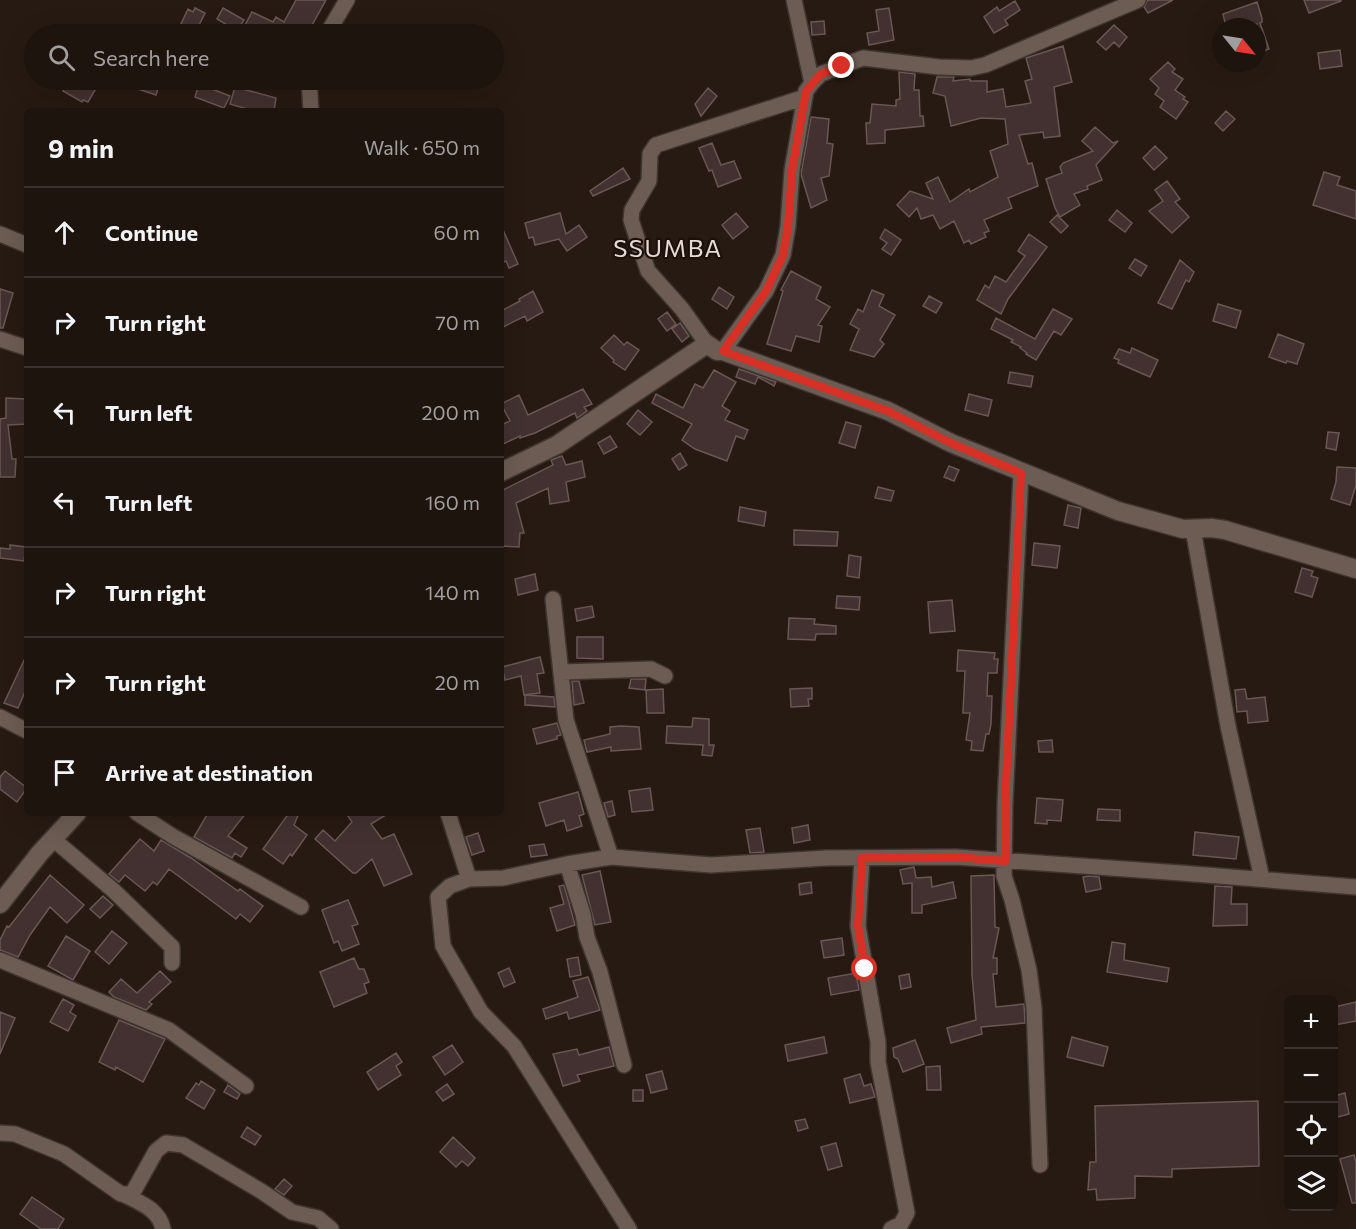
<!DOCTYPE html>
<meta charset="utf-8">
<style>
body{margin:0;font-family:Commissioner,sans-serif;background:#2a211c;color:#f1f3f6}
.controls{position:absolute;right:18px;bottom:18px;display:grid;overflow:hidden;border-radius:9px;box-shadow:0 6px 24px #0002}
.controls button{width:54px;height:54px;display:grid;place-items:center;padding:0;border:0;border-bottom:2px solid #3b332e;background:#1d140e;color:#f1f3f6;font:30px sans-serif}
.compass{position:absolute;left:1212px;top:18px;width:54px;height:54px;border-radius:50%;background:#1d140e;box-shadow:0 6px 24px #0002;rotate:120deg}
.stop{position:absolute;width:18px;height:18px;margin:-14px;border:4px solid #d93025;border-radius:50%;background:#fff}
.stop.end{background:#d93025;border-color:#fff;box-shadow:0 2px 6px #0008}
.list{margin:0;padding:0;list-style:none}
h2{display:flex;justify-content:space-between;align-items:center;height:78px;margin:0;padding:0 24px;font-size:26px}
h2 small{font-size:20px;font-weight:400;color:#a09e9e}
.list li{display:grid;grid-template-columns:39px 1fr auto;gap:18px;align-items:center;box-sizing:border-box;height:90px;padding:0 24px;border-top:2px solid #3b332e}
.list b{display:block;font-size:22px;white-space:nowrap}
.list em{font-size:20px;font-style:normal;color:#a09e9e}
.icon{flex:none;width:33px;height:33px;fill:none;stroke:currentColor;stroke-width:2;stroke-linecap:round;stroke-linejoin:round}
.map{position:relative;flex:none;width:1356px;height:1229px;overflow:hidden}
.search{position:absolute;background:#1d140e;box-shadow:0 6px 24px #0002;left:24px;top:24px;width:480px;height:66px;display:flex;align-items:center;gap:15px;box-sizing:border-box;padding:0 21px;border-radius:33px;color:#a09e9e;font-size:22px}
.panel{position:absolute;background:#1d140e;box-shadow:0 6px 24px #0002;left:24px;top:108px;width:480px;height:708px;border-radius:9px}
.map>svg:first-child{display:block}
.building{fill:#423130;stroke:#6a5755;stroke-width:1.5}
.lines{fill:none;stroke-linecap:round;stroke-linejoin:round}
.minor-casing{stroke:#3e3430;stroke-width:18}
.tertiary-casing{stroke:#3e3430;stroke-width:21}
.minor{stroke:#6c5c53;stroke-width:15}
.tertiary{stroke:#6c5c53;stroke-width:18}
.route{stroke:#d93025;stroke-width:8}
.labels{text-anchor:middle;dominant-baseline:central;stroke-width:4.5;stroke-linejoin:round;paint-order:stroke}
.quarter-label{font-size:24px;letter-spacing:1.5px;fill:#e4dbd6;stroke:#1d1009}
</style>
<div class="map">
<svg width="1356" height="1229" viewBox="0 0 1356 1229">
<rect width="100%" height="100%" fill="#271a12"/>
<path class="building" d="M296 0H326L307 34H259L244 27 252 12 273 22 276 17 284 22Z
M1148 0H1173L1148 13 1144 7Z
M1304 0H1341V1L1309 13Z
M1015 1 1020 10 1005 20 1008 25 994 33 984 17 997 7 999 11Z
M1257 2 1262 18V22L1260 23 1269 49 1257 53V24L1247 27H1226L1223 14Z
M195 8 205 13 195 33 180 26 188 9 193 12Z
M223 8 244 20 237 31 217 19Z
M889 8 894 40 869 45 867 33 879 31 876 10Z
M824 21 825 34 812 35 811 22Z
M1114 25 1127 37 1119 47 1114 42 1106 50 1097 42Z
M1063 46 1072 82 1054 87 1060 136 1044 138 1043 132 1019 135 1028 164 1032 163 1038 186 1008 198 1012 208 984 220 989 231 984 233 986 237 971 244 969 240 964 243 954 221 940 229 933 215 921 219 917 208 909 217 897 205 910 191 933 199 926 183 938 177 950 202 969 189 970 192 998 177 990 151 1008 144 1005 119 981 118 951 126 945 96 933 93 937 77H954L953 81 970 79V81H987V92L1003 89 1006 107 1031 103 1025 81 1032 79 1026 58Z
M1340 50 1342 66 1320 69 1318 53Z
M1168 62 1175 69 1172 72 1183 79 1175 90 1185 97 1183 99 1188 102 1176 119 1160 107 1164 101 1155 94 1159 88 1150 79Z
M899 72 915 74 914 90H919L920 116H923L924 126 885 130V143L867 144 866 123H870L872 104 896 106V100L900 99Z
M69 80H101L88 102 83 100 82 102 63 91Z
M138 80H161L156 95 135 88Z
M199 84 230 96 224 108 195 97Z
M235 87 276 98 274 111H254L230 104Z
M708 88 717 96 701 116 695 104Z
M1226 111 1235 119 1223 131 1215 123Z
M811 117 829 119 827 143 833 144 829 176 821 178 827 200 811 208 801 174Z
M1095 127 1113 143 1118 141 1096 165 1102 180 1087 186 1088 189 1074 194 1080 205 1060 217 1055 208 1046 179 1062 173 1060 167 1063 163 1093 151 1082 141Z
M712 143 721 165 734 161 741 178 718 187 712 170 709 171 699 148Z
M1155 146 1167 158 1154 170 1143 158Z
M623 168 630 179 593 196 590 191Z
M1324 172 1340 177 1337 185 1356 191V219L1313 205Z
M1167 181 1180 199 1175 202 1189 217 1172 233 1149 211 1163 201 1155 190Z
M1117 210 1132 223 1125 232 1109 220Z
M560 213 566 234 579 225 587 237 567 251 559 239 535 245 533 237 529 238 525 223Z
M736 213 748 227 733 239 722 225Z
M1057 215 1068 226 1061 233 1050 222Z
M501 225 518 264 509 268 506 261 501 263Z
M885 229 901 240 891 255 882 249 887 243 880 238Z
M1029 234 1047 247 1008 299 1001 314 977 300 985 285 989 288 995 276 1006 282 1025 256 1018 251Z
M1135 259 1147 266 1141 276 1129 268Z
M1180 260 1194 272 1189 282 1186 280 1172 309 1158 303Z
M791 271 821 287 816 299 830 307 818 325 822 326 819 342 796 336 791 351 767 344 783 291 781 290Z
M719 287 734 297 727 309 712 299Z
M0 289 13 293 3 328H0Z
M872 290 884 295 879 306 895 315 880 340 884 344 874 357 850 350 859 329 850 324 858 309 863 312Z
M533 291 543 312 527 321 525 316 501 328V311L520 301 519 299Z
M929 296 942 303 936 313 923 306Z
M1218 304 1241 311 1236 328 1213 321Z
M1053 309 1072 319 1061 335 1054 331 1036 360 1026 354 1027 353 1020 348 1021 347 1011 342 1013 340 991 329 996 318 1035 339Z
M667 312 676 324 667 331 658 319Z
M680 323 689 336 682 342 672 329Z
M1278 334 1304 344 1297 364 1287 361 1286 363 1269 357Z
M614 335 624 345 627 342 639 350 625 370 613 362 614 360 601 348Z
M1132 348 1158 360 1150 377 1118 363 1119 360 1114 358 1119 349 1130 353Z
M739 369 776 382 774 386 758 377 755 384 736 377Z
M714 370 736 382 722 406 730 411 725 420 748 430 744 439 736 436 727 461 695 449 682 440 692 424 652 403 656 394 683 408 695 384 703 388Z
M1010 372 1033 376 1031 387 1008 383Z
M583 389 592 404 584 407 587 411 577 418 575 413 535 433 520 438V436L501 445V425L510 421 501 404 519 395 528 415Z
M969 394 992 400 988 416 965 410Z
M6 398 26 399 27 406V424L8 425 12 459H16L15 477H0V419L6 418Z
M638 410 652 422 640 435 627 424Z
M846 422 861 426 855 448 839 443Z
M1328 432 1339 433 1336 450 1326 448Z
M610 436 617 447 604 454 598 443Z
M680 453 687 465 679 470 672 459Z
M562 456 566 465 582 461 585 477 566 482 569 501 550 504 548 488 516 503 524 533H520L519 547 501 546V491L553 465 551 460Z
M949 466 959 470 954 481 944 477Z
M1337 467 1356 468V485L1350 505 1331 499 1336 482Z
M878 487 894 491 891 501 875 498Z
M1068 505 1081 508 1078 528 1064 525Z
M740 507 766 512 764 526 738 521Z
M794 530 838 532 837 546 794 545Z
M1034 543 1060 546 1057 568 1032 565Z
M10 545 26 547 24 561 0 558V548L10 549Z
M849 555 861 557 859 578 847 576Z
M1302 568 1313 571 1311 576 1318 578 1312 597 1295 592Z
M535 574 538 590 518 595 515 579Z
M837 596 860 597 859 610 836 608Z
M952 600 955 631 930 633 928 602Z
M592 606 594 617 577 621 575 609Z
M789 618 815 619 814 624 836 626V634H816L815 640 788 639Z
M577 637H603V659L577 658Z
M958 650 995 653 994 659H998L997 673H988L987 696H992L991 724 989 734H986L983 751 971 750 972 741 966 740 970 713H963L965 671H957Z
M27 654V687L18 708 4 703Z
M540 657 544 673 537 674 540 693 524 695 521 676 505 680 502 667Z
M631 679H646L645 690 629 688Z
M572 681H579L584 703 574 705Z
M812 688V699H808L809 706 791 707 790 689Z
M663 689 664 713H647L646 690Z
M1245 689 1247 699 1265 697 1268 721 1248 723 1247 711 1237 712 1235 690Z
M525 695 554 697 555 707 525 705Z
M693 718 709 719V745H714L712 756 702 755 703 745 666 743 667 726 692 727Z
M557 723 561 735 557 736V739L537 744 533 729Z
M621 726 639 727 641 749 611 751V747L587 752 584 740 610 734V727Z
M1052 740 1053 752H1039L1038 741Z
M5 771 27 788 17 802 0 789V777Z
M650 788 653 810 632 812 629 791Z
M578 792 584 814 579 816 582 826 567 831 564 820 546 826 539 803Z
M1037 798 1063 800 1061 821 1047 820V824L1035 823Z
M612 801 615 815 608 817 604 803Z
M1098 809 1120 810V821L1097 820Z
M208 813H246L228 836 247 848 241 857 235 853 232 858 194 837Z
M289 813H299L294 825 307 835 292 856 290 854 283 864 263 849Z
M346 813H389L371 824 382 839 394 834 412 874 384 886 372 859 356 873H353L315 839 323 830 335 841 352 822Z
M808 825 810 840 794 843 792 828Z
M760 828 764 852 750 853 746 830Z
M1195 832 1239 837 1236 859 1193 855Z
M478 833 484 851 472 855 466 837Z
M140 839 154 851 161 840 191 858 238 891 240 889 263 906 250 922 240 914 236 919 169 869 157 885 153 882 145 891 125 875 119 882 109 874Z
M544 844 547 855 531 857 529 846Z
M914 867 916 878 931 877 932 887 953 882 956 898 922 905V913H912V883L903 884 900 870Z
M600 871 611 922 595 925 582 875Z
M50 875 84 905 67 923 50 907 30 935 18 957 0 950V940L7 926 9 927Z
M994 875 995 927 999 928 993 958H997V974H993L996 1007 1024 1004 1025 1023 981 1027 982 1034 951 1043 947 1028 976 1020 972 975 971 876Z
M1089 876 1099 877 1101 889 1086 892 1083 877Z
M811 882 812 893 800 895 799 884Z
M564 885 575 925 557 931 550 908 564 904 559 886Z
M1215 886 1232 887 1231 904H1247V925L1213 926Z
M103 896 113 905 100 918 90 909Z
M348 900 358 924 352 926 359 944 342 951 338 941 334 943 322 910Z
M112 931 127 943 109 964 95 952Z
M66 936 90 951 73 980 48 966Z
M842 938 844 955 824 958 821 941Z
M1112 942 1125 944 1124 960 1169 968 1167 982 1107 972Z
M578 957 581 975 570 977 567 959Z
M354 958 359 969H364L369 982 364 984 367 993 334 1007 320 972Z
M509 968 515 982 504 987 498 973Z
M160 971 171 982 149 1002 152 1004 146 1010 114 997 109 992 121 979 137 993Z
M856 973 859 990 831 995 828 978Z
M909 974 911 987 901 989 899 976Z
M588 977 600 1010 569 1019 567 1012 546 1019 543 1009 578 997 573 981Z
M63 999 74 1005 70 1012 76 1016 68 1031 50 1022Z
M1356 1002V1021L1334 1025V1007Z
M0 1012 15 1018 0 1054Z
M119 1020 165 1039 143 1082 116 1067 115 1070 99 1062Z
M824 1037 827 1053 788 1061 785 1045Z
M1072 1037 1108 1047 1103 1066 1067 1057Z
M915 1040 924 1064 903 1072 898 1059 894 1057 893 1048Z
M452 1045 463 1062 445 1075 433 1057Z
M609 1047 614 1066 577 1075 580 1081 563 1086 553 1054 577 1049 579 1055Z
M396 1053 402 1062 396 1066 401 1075 378 1090 367 1072Z
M940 1066 941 1090H927L926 1067Z
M662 1071 667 1089 651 1093 646 1075Z
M860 1074 864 1086 871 1084 875 1097 850 1103 844 1079Z
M201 1081 215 1090 204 1109 186 1098 196 1083 199 1085Z
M447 1084 454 1094 443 1101 436 1092Z
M228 1085 240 1094 237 1099 224 1092Z
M633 1090H643V1101H633Z
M1345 1093 1349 1114 1334 1118V1096Z
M1258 1101 1259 1166 1172 1169V1177L1135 1176V1198L1097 1200 1096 1189 1088 1190 1090 1162H1096L1095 1106Z
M805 1119 808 1128 798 1131 795 1121Z
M247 1127 261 1136 255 1145 241 1137Z
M453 1137 475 1158 468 1166 462 1161 456 1167 440 1152Z
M836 1143 842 1166 828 1170 821 1147Z
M1354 1155 1356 1162V1203H1352L1340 1159Z
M284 1179 292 1186 284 1195 275 1189Z
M32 1197 64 1219 58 1229H41L20 1214Z"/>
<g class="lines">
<g class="minor-casing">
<path id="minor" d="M794 0 812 83
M327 34 347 0
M309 80 311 111
M0 234 27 245
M0 339 27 348
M707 344 682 309 648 271 631 220 632 210 649 181 650 154 656 145 805 97
M723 351 766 291 783 255 788 226 792 170 806 91 812 83 821 74 863 58 939 67 971 68 985 65 1138 0
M1021 473 1005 803 1004 876 1012 900 1029 970 1034 1008 1040 1165
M1193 529 1228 726 1262 879
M553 599 566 720 611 857
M562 672 651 669 665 676
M0 717 27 731
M137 813 174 837 301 907
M448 813 469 879 450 886 438 897 443 946 481 1012 514 1046 629 1229
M53 839 113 890 172 947V963
M862 858 858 926 878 1042V1062L907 1213 901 1224 891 1229
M567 864 583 914 587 937 600 972 624 1065
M469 879 503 878 567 864 611 857 711 865 826 858 956 857 1181 873 1356 887
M0 960 169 1030 246 1086
M0 1133 15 1134 64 1154 121 1194H132L156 1151 166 1143 183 1145 261 1191 292 1212 318 1218 331 1229
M123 1194C140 1203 159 1209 163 1229"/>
</g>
<g class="tertiary-casing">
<path id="tertiary" d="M501 472 557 445 707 344 717 351H723L888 411 951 443 1118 511 1183 529 1211 528 1225 530 1356 569
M0 904 40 853 77 813"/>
</g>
<use href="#minor" class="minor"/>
<use href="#tertiary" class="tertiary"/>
</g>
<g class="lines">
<path class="route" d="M842 66 821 74 806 91 792 171 788 226 783 255 766 291 723 351 888 411 951 443 1021 473 1005 803V861L956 857 862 858 858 926 865 969"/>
</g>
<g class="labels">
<g class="quarter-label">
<text x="668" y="247">SSUMBA</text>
</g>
</g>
</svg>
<div class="controls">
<button>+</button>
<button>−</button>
<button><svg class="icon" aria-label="locate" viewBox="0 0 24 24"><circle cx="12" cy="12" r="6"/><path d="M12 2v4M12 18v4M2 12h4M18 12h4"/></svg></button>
<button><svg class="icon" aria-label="layers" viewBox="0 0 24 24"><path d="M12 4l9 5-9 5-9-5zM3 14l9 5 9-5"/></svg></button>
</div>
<svg class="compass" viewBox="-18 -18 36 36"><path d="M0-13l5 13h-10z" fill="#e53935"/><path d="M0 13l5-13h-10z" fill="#a09e9e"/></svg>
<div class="stop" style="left:865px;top:969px"></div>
<div class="stop end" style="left:842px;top:66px"></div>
<div class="search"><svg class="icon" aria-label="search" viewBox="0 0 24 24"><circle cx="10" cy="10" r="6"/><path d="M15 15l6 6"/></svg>Search here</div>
<section class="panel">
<h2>9 min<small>Walk · 650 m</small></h2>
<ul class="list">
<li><svg class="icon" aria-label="ahead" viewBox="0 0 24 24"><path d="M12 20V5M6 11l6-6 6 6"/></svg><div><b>Continue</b></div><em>60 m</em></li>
<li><svg class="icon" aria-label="right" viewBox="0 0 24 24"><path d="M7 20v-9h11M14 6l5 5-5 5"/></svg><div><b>Turn right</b></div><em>70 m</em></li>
<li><svg class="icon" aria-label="left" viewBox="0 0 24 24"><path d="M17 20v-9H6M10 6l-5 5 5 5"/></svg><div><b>Turn left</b></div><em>200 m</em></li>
<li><svg class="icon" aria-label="left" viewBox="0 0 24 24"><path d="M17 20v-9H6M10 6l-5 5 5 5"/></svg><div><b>Turn left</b></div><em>160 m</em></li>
<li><svg class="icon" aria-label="right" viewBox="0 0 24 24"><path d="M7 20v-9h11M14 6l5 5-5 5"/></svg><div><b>Turn right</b></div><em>140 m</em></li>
<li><svg class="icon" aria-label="right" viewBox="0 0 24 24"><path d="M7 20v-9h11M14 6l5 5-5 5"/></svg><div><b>Turn right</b></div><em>20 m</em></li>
<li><svg class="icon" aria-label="arrive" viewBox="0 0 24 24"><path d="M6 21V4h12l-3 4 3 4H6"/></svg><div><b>Arrive at destination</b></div></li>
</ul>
</section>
</div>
